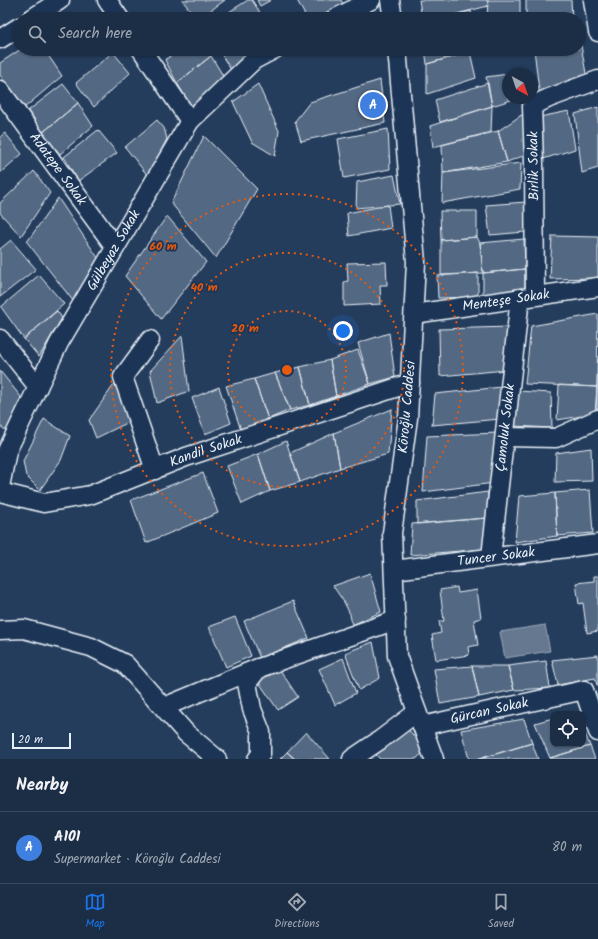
<!DOCTYPE html>
<meta charset="utf-8">
<style>
body{margin:0;font-family:Kalam,sans-serif;background:#25364d;color:#f1f3f6}
.controls{position:absolute;right:12px;bottom:12px;display:grid;overflow:hidden;border-radius:8px;box-shadow:0 1px 3px #0004}
.controls button{width:36px;height:36px;display:grid;place-items:center;padding:0;border:0;border-bottom:1px solid #3a4a5f;background:#1c2e46;color:#f1f3f6;font:20px sans-serif}
.compass{position:absolute;left:502px;top:68px;width:36px;height:36px;border-radius:50%;background:#1c2e46;box-shadow:0 1px 3px #0004;rotate:140deg}
.scale{position:absolute;left:12px;bottom:10px;width:59px;box-sizing:border-box;padding-left:4px;border:2px solid #e8f1f8;border-top:0;font-size:11px;line-height:14px;white-space:nowrap;color:#e8f1f8;-webkit-text-stroke:3px #1d3557;paint-order:stroke}
.you{position:absolute;left:343px;top:331px;width:14px;height:14px;margin:-10px;border:3px solid #fff;border-radius:50%;background:#1a73e8;box-shadow:0 0 0 6px #1a73e833}
.badge{display:grid;place-items:center;width:26px;height:26px;border-radius:50%;background:#1a73e8;color:#fff;font-size:13px;font-weight:700}
.pin{position:absolute;translate:-50% -50%;border:2px solid #fff;box-shadow:0 1px 4px #0006}
.list{margin:0;padding:0;list-style:none}
h2{display:flex;justify-content:space-between;align-items:center;height:52px;margin:0;padding:0 16px;font-size:17px}
h2 small{font-size:13px;font-weight:400;color:#a0a8b3}
.list li{display:grid;grid-template-columns:26px 1fr auto;gap:12px;align-items:center;box-sizing:border-box;height:72px;padding:0 16px;border-top:1px solid #3a4a5f}
.list b{display:block;font-size:15px;white-space:nowrap}
.list p{margin:0;font-size:13px;white-space:nowrap;color:#a0a8b3}
.list em{font-size:13px;font-style:normal;color:#a0a8b3}
.icon{flex:none;width:22px;height:22px;fill:none;stroke:currentColor;stroke-width:2;stroke-linecap:round;stroke-linejoin:round}
.map{position:relative;flex:none;width:598px;height:759px;overflow:hidden}
.search{position:absolute;background:#1c2e46;box-shadow:0 1px 3px #0004;left:12px;right:12px;top:12px;height:44px;display:flex;align-items:center;gap:10px;box-sizing:border-box;padding:0 14px;border-radius:22px;color:#a0a8b3;font-size:15px}
.sheet{height:124px;background:#1c2e46}
nav{display:flex;justify-content:space-around;align-items:center;box-sizing:border-box;height:56px;border-top:1px solid #3a4a5f;background:#1c2e46;font-size:11px;color:#a0a8b3}
nav a{display:grid;justify-items:center;gap:2px}
nav .on{color:#1a73e8}
.map>svg:first-child{display:block}
.water{fill:#657890;stroke:#99a8ba}
.building{fill:#536782;stroke:#e8f1f8}
.lines{fill:none;stroke-linecap:round;stroke-linejoin:round}
.minor-casing{stroke:#e8f1f8;stroke-width:21}
.minor{stroke:#1d3557;stroke-width:18}
.ring{fill:none;stroke:#e8590c;stroke-width:2;stroke-dasharray:2 4}
.labels{text-anchor:middle;dominant-baseline:central;stroke-width:3.5;stroke-linejoin:round;paint-order:stroke}
.street-label{font-size:14px;fill:#e8f1f8;stroke:#1d3557}
.centre{fill:#e8590c;stroke:#1d3557;stroke-width:2}
.ring-label{font-size:12px;text-anchor:middle;font-weight:bold;fill:#e8590c;stroke:#1d3557;stroke-width:3.5;stroke-linejoin:round;paint-order:stroke}
</style>
<div class="map">
<svg width="598" height="759" viewBox="0 0 598 759">
<rect width="100%" height="100%" fill="#253d5d"/>
<filter id="ink" filterUnits="userSpaceOnUse"><feTurbulence type="fractalNoise" baseFrequency=".025" numOctaves="2"/><feDisplacementMap in="SourceGraphic" scale="8" xChannelSelector="R" yChannelSelector="G"/><feConvolveMatrix kernelMatrix="1 2 1 2 8 2 1 2 1" color-interpolation-filters="sRGB"/></filter>
<g filter="url(#ink)">
<path class="water" d="M545 625 550 651 505 658 500 632Z"/>
<path class="building" d="M182 0H225L199 19H197Z
M248 0H252L264 19H218Z
M257 0H271L260 6Z
M297 0H341L347 12 334 19H307Z
M419 0H487L488 6 437 19H422Z
M488 0H520V19H487Z
M526 0H571L572 19H526Z
M471 11 472 19H437Z
M579 34 587 79 540 99 534 49H579Z
M21 49H44L62 76 24 108 0 75V63Z
M180 49H207L211 56 177 83 165 60Z
M218 49H262L231 70Z
M425 49H476L477 50 427 64Z
M113 52 130 73 94 107 76 83Z
M470 52 476 78 427 94V64Z
M211 56 225 79 191 106 177 83Z
M508 74V98H517L492 106 486 77Z
M380 80 385 123 301 141 295 121 310 102Z
M488 83 492 106 440 122 435 100Z
M63 84 78 103 42 133 29 110Z
M258 84 279 131 275 156 252 142 233 102Z
M78 103 93 126 60 154 42 133Z
M492 106 491 132 433 147 430 126Z
M598 107V168L582 173 575 114Z
M569 111 575 149 540 160 535 118Z
M523 114 531 153 507 162 498 131Z
M157 120 164 128 167 139 148 176 125 147Z
M388 129 390 169 344 178 338 139Z
M98 130 117 153 78 181 64 157Z
M498 131 507 162 443 173 442 145Z
M5 133 22 154 0 173V137Z
M204 136 257 189 216 258 171 203Z
M521 163 520 189 442 203 443 173Z
M34 171 50 193 21 236 0 213V203Z
M394 175 400 204 356 208 357 182Z
M58 198 98 258 74 302 27 242Z
M526 202 525 232 490 235 486 205Z
M388 205 391 228 349 236 347 213Z
M440 211H477V237L441 240Z
M167 216 206 262 161 319 125 276Z
M552 236 598 237V278L550 279Z
M477 237 480 243 483 273 441 275V240Z
M524 239 525 269 483 273 480 243Z
M11 240 36 269 0 297V249Z
M386 262 387 285H380L381 304 344 306V282L348 281 347 263Z
M525 269V291L483 296V273Z
M478 273V297L438 298 437 276Z
M39 275 64 304 24 339 1 307Z
M57 311 62 318 39 357 24 339Z
M598 314 597 387 525 384 531 326Z
M511 327 506 370 440 376 439 329Z
M389 333 395 377 370 384 358 343Z
M182 336 189 391 157 403 150 371Z
M358 350 370 384 336 396 330 360Z
M598 359V410H596L597 387Z
M330 360 336 396 310 405 300 367Z
M300 367 310 405 290 410 275 373Z
M0 371 21 397 8 432 0 426Z
M275 373 290 410 268 419 254 379Z
M254 379 268 419 241 430 226 386Z
M116 382 131 421 96 438 89 420Z
M559 385 597 387 595 414 557 420Z
M219 387 231 423 205 434 192 398Z
M502 387 505 402 499 403 500 419 432 425 435 394Z
M517 391 551 393 552 428 513 426Z
M392 409 388 454 340 468 334 433Z
M44 419 70 436 61 460 40 490 26 476 23 461Z
M334 433 340 468 300 482 290 453Z
M498 433 494 483 423 492 427 436Z
M286 441 300 482 270 491 258 454Z
M591 448 592 481 555 482 556 453Z
M258 454 270 491 242 504 227 466Z
M203 473 218 513 146 543 131 500Z
M590 490 593 533 557 536 555 493Z
M488 492 487 518 417 524V501Z
M555 493 557 536 515 542 519 496Z
M487 518 486 549 410 555 412 524Z
M370 573 381 612 352 625 350 614 344 602 333 586Z
M594 576H598V631L587 633 583 603 579 604 576 583 594 581Z
M457 587 458 593 477 590 481 618 474 620 478 645 468 647 469 655 436 660 432 635 441 633 439 621H444L440 590Z
M293 601 309 638 260 658 244 621Z
M235 617 251 656 226 667 209 627Z
M373 642 380 678 359 690 345 653Z
M598 655V685H597L595 678 558 685 552 660Z
M343 658 356 693 335 705 319 669Z
M546 661 550 688 514 690 508 666Z
M472 666 479 697 440 704 434 669Z
M472 666H508L514 690 479 697Z
M280 670 298 697 278 710 258 681Z
M553 718V744H583V729L590 746 550 758 535 723Z
M524 719 532 743 479 759H469L461 730Z
M406 727 426 750 416 759H380L376 755Z
M306 732 330 759H295L287 752Z
M532 743 538 759H479Z
M590 746 595 759H551L550 758Z
M287 752 295 759H280Z"/>
<g class="lines">
<g class="minor-casing">
<g id="minor">
<path d="M107 0 120 19"/>
<path d="M390 0 393 19"/>
<path d="M593 0 598 32"/>
<path d="M31 19 60 0"/>
<path d="M334 19 371 0"/>
<path d="M0 39 19 27"/>
<path d="M141 49 190 121"/>
<path d="M397 49 416 262 408 418 392 533 397 656 434 759"/>
<path id="s1" d="M0 90 115 247"/>
<path d="M535 296 534 163 532 106 549 98 598 80"/>
<path id="s2" d="M414 314 598 287"/>
<path d="M0 339 38 387"/>
<path d="M150 340 123 377 155 470"/>
<path d="M505 437 556 438 598 419"/>
<path id="s3" d="M0 487 7 451 59 343 190 121 254 60 275 49"/>
<path id="s4" d="M0 492 44 503 90 495 186 457 410 383"/>
<path id="s5" d="M491 557 520 298"/>
<path id="s6" d="M394 570 598 544"/>
<path d="M0 630 24 629 91 647 125 664 186 733 217 759"/>
<path d="M164 707 258 668"/>
<path id="s7" d="M422 726 584 690 598 732"/>
<path d="M257 759 261 754V732L252 709 247 683 259 668 396 620"/>
<path d="M352 759 380 740 417 712"/>
</g>
</g>
<use href="#minor" class="minor"/>
</g>
</g>
<g class="ring">
<circle cx="287" cy="370" r="59"/>
<circle cx="287" cy="370" r="117"/>
<circle cx="287" cy="370" r="176"/>
</g>
<g class="labels">
<g class="street-label">
<text transform="translate(534 166) rotate(-91)">Birlik Sokak</text>
<text stroke="none"><textPath href="#s1" startOffset="98">Adatepe Sokak</textPath></text>
<text stroke="none"><textPath href="#s3" startOffset="264">Gülbeyaz Sokak</textPath></text>
<text stroke="none"><textPath href="#s2" startOffset="93">Menteşe Sokak</textPath></text>
<text transform="translate(407 407) rotate(-85)">Köroğlu Caddesi</text>
<text stroke="none"><textPath href="#s5" startOffset="130">Çamoluk Sokak</textPath></text>
<text stroke="none"><textPath href="#s4" startOffset="216">Kandil Sokak</textPath></text>
<text stroke="none"><textPath href="#s6" startOffset="103">Tuncer Sokak</textPath></text>
<text stroke="none"><textPath href="#s7" startOffset="69">Gürcan Sokak</textPath></text>
</g>
</g>
<circle cx="287" cy="370" r="6" class="centre"/>
<g class="ring-label">
<text x="163" y="250">60 m</text>
<text x="204" y="291">40 m</text>
<text x="245" y="332">20 m</text>
</g>
</svg>
<div class="controls">
<button><svg class="icon" aria-label="locate" viewBox="0 0 24 24"><circle cx="12" cy="12" r="6"/><path d="M12 2v4M12 18v4M2 12h4M18 12h4"/></svg></button>
</div>
<svg class="compass" viewBox="-18 -18 36 36"><path d="M0-13l5 13h-10z" fill="#e53935"/><path d="M0 13l5-13h-10z" fill="#a0a8b3"/></svg>
<div class="scale">20 m</div>
<div class="you"></div>
<div class="pin badge" style="left:373px;top:105px;background:#3f7fe0">A</div>
<div class="search"><svg class="icon" aria-label="search" viewBox="0 0 24 24"><circle cx="10" cy="10" r="6"/><path d="M15 15l6 6"/></svg>Search here</div>
</div>
<section class="sheet">
<h2>Nearby<small></small></h2>
<ul class="list">
<li><span class="badge" style="background:#3f7fe0">A</span><div><b>A101</b><p>Supermarket · Köroğlu Caddesi</p></div><em>80 m</em></li>
</ul>
</section>
<nav>
<a class="on"><svg class="icon" aria-label="map" viewBox="0 0 24 24"><path d="M3 6l6-2 6 2 6-2v14l-6 2-6-2-6 2zM9 4v14M15 6v14"/></svg>Map</a>
<a><svg class="icon" aria-label="directions" viewBox="0 0 24 24"><path d="M12 3l9 9-9 9-9-9zM9 14v-3h6M13 9l2 2-2 2"/></svg>Directions</a>
<a><svg class="icon" aria-label="saved" viewBox="0 0 24 24"><path d="M7 4h10v16l-5-4-5 4z"/></svg>Saved</a>
</nav>
